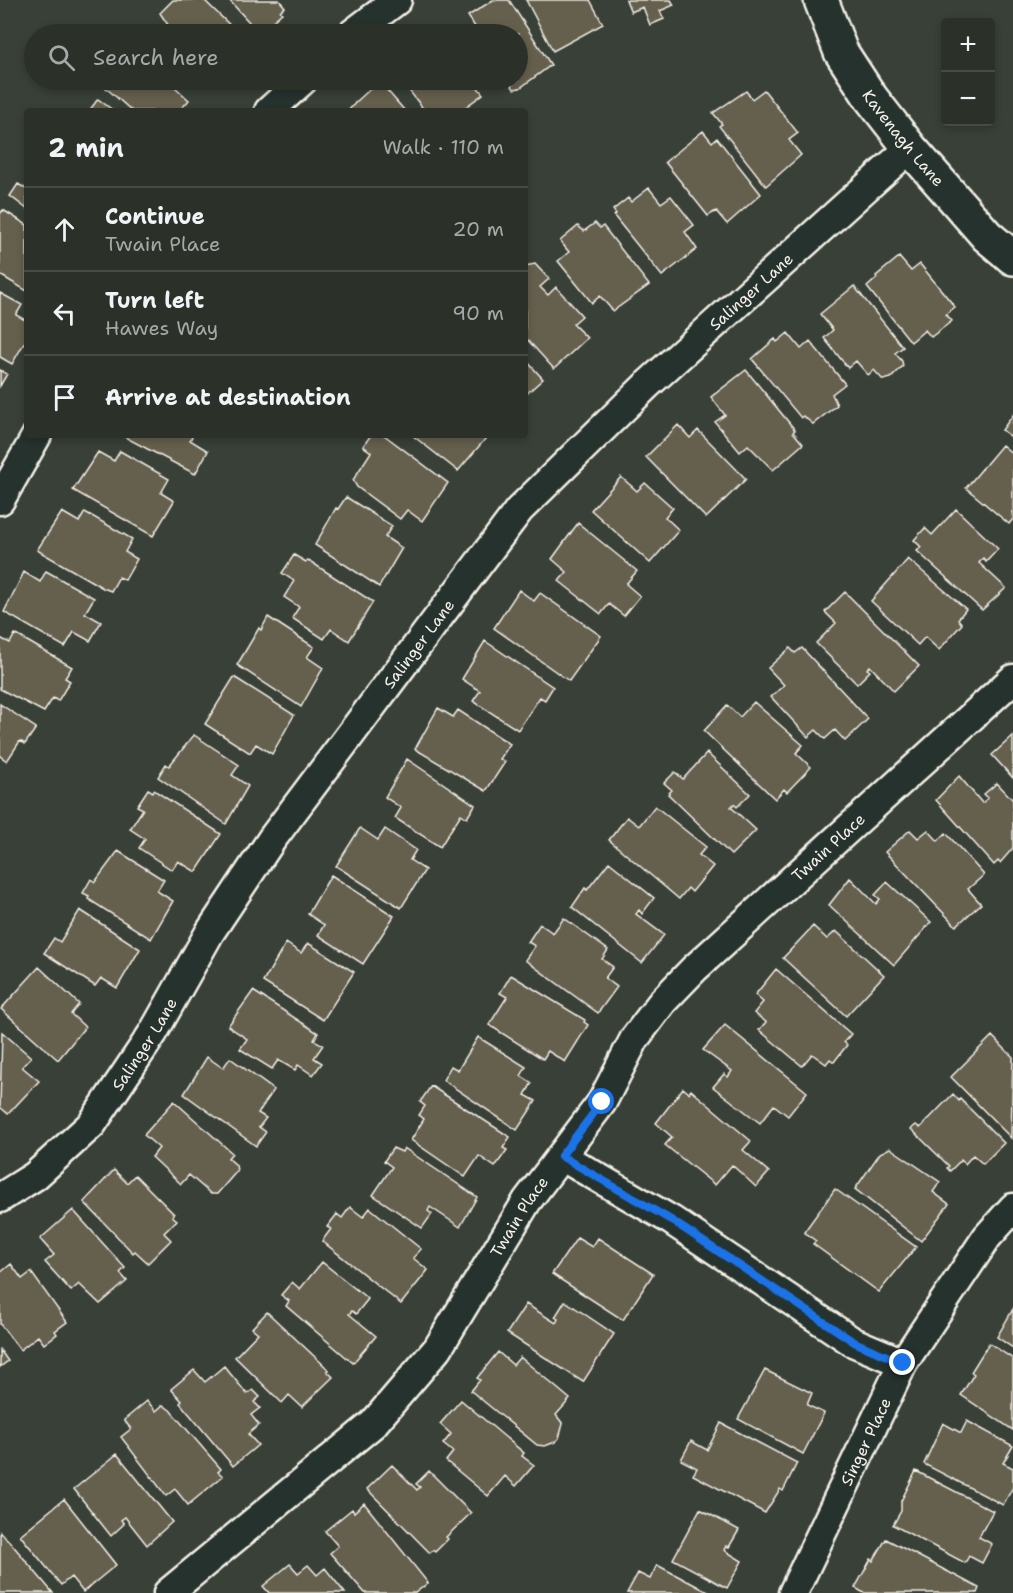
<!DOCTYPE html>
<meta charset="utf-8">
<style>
body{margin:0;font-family:"Shantell Sans",sans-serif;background:#373c35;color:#f1f3f6}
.controls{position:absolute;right:18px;top:18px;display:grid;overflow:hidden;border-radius:6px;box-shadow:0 3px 9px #0003}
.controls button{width:54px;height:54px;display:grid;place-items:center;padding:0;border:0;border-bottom:2px solid #474b46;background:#2b3029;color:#f1f3f6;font:30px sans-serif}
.stop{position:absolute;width:18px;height:18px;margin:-14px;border:4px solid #1a73e8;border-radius:50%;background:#fff}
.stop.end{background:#1a73e8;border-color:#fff;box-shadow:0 2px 6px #0008}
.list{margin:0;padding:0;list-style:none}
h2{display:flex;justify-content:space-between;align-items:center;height:78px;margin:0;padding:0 24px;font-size:26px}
h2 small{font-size:20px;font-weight:400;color:#a6a9a8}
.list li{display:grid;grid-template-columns:39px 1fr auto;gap:18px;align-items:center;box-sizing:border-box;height:84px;padding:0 24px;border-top:2px solid #474b46}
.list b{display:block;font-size:22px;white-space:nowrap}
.list p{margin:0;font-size:20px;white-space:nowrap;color:#a6a9a8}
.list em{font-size:20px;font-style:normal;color:#a6a9a8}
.icon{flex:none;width:33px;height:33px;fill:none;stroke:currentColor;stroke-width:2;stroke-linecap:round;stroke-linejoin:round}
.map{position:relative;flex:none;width:1013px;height:1593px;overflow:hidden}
.search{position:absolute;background:#2b3029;box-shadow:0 3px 9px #0003;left:24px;top:24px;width:504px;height:66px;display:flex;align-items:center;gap:15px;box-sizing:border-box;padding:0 21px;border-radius:33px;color:#a6a9a8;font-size:22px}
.panel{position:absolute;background:#2b3029;box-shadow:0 3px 9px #0003;left:24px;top:108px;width:504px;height:330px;border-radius:6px}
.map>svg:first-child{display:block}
.building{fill:#655f4e;stroke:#f4f1e8;stroke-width:1.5}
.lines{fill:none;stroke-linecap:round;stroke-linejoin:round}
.minor-casing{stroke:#f4f1e8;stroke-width:33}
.major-casing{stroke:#f4f1e8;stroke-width:38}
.minor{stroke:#26332d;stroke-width:28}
.major{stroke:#26332d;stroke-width:33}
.route{stroke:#1a73e8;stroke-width:8}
.labels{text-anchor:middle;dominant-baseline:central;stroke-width:4.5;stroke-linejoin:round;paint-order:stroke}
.street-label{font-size:16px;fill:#f4f1e8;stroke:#26332d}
</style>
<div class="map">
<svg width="1013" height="1593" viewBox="0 0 1013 1593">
<rect width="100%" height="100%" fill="#394037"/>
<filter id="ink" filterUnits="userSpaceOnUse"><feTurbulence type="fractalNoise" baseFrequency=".0167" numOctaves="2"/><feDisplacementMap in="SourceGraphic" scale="12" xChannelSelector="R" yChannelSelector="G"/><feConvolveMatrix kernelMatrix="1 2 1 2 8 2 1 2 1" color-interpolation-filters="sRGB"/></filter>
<g filter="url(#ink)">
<path class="building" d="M173 0H204L239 34H174L160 13Z
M229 0H279L285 7 280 11 282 13 259 33Z
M493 0H509L551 65 520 88 514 89 508 80H518V34H477L479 33 468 16Z
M526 0H590L603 24 553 51Z
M626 0H671L674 5 660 11 664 19 650 25 643 7 631 12Z
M112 80H181L175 87 189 100 181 109 183 111H132L105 87Z
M401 80H472L483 94 460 111H425Z
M379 81 405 111H348L356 102Z
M764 90 798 133 789 140 801 155 766 186 719 126 722 124 713 113 746 91 752 99Z
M98 99 114 111H89Z
M703 131 712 142 717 138 761 194 727 224 716 211 708 216 665 162Z
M18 184 26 189 27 187V209L10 196Z
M649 188 661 203 671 196 694 225 685 232 697 249 662 276 614 216 616 214 613 210 628 198 631 202Z
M3 210 27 225V291L0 275V214Z
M595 223 600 228 603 226 649 285 613 311 600 296 592 303 558 261 569 252 560 241 578 226 584 231Z
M899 257 911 271 920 264 955 307 946 314 952 321 931 337 925 330 911 342 867 287 877 278 876 276Z
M535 264 549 279 540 287 548 295 556 287 582 316 573 324 587 338 554 369 525 337V266Z
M854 286 903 347 895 353 902 361 903 366 891 378 883 380 874 370 868 375 856 361 848 368 824 338 833 330 820 314Z
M0 293 22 305 16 315 27 321V338L12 364 0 357Z
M788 333 801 349 810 341 845 384 832 394 837 405 813 424 803 416 801 418 752 359 775 339 777 342Z
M525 359 543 379 525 395Z
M0 370 7 374 0 386Z
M746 370 795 430 793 432 803 444 773 470 748 445 740 452 715 422 725 415 711 397Z
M1013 415V438L1002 430Z
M678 425 690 438 698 430 746 479 706 518 646 457Z
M121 435H193L190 440 208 451 195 474Z
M371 435H384L448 483 422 521 407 510 400 519 357 487 353 480 371 452 363 446Z
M412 435H484L487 437 458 471Z
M1002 445 1013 454V519L1009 524 966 488Z
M120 451 169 479 161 493 174 501 153 536 73 490 98 452 114 461Z
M621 477 637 491 645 483 673 508 665 517 679 530 650 563 591 510Z
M346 497 392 526 385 537 402 548 379 587 315 545 336 508 338 509Z
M956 509 998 549 986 562 983 558 979 563 1006 588 982 610 917 551 921 547 914 540 925 528 932 535Z
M62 512 79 522 85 512 132 539 125 552 137 559 125 580 119 577 111 591 103 588 37 550Z
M578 523 637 571 626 584 640 596 624 616 609 604 601 614 559 581 567 572 552 559Z
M294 555 306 562 308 560 373 602 349 641 331 629 324 639 292 618 299 607 284 597 294 581 282 573Z
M908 559 966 609 958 619 962 624 939 650 925 637 918 645 871 601Z
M46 571 94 598 85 613 101 622 90 641 74 632 65 647 4 612 24 572 40 582Z
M519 590 534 601 540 593 601 636 569 681 494 628Z
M845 592 919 666 894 691 870 666 867 669 870 671 857 684 816 643 836 623 825 612Z
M268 617 314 647 307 657 323 668 301 707 237 665 259 628 261 630Z
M15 634 72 667 65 678 70 681 58 701 53 698 44 712 0 689V638L10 643Z
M485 641 553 687 545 700 540 697 518 730 473 701 480 691 462 679Z
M790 648 795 653 802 648 868 719 845 741 835 730 825 739 816 730 808 737 771 697 784 685 768 668Z
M234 677 294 715 272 754 256 744 250 753 205 724Z
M754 702 803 745 796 753 811 767 787 792 784 789 775 799 704 731 727 705 740 717Z
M0 704 36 728 25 744 20 741 7 761 0 756Z
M438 708 453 717 458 710 510 744 500 759 505 762 486 791 415 749Z
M194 735 239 765 232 775 248 786 226 824 158 777 166 764 169 766Z
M1013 736V778L992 755Z
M707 753 750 794 737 807 734 804 731 807 756 830 731 855 668 794 672 790 664 783 675 772 683 779Z
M407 759 475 805 467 818 461 814 440 847 395 818 401 808 385 797Z
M959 776 982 803 988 798 984 794 997 783 1013 800V848L1000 863 998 861 994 865 936 800Z
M148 789 153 792 154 790 221 834 196 872 178 861 172 870 139 848 145 839 130 829 143 809 137 806Z
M655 806 706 847 699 855 713 866 692 892 688 888 679 899 609 840 627 817 639 826Z
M360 828 378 840 385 829 416 850 410 860 425 870 401 908 336 866Z
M910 830 918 838 928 830 938 841 946 833 984 875 968 889 981 904 956 926 885 852Z
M118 851 164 880 157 891 173 901 151 939 88 899 89 896 83 893 91 879 95 882Z
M609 862 654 898 642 914 639 910 636 914 664 935 642 963 572 907 585 888 587 890Z
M331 875 394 916 363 964 318 935 324 925 308 914Z
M850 878 876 904 880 899 875 895 887 882 931 922 894 965 829 905Z
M80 910 140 949 117 988 101 978 95 986 44 953 54 938 60 942Z
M564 918 608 950 602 959 613 967 605 978 617 987 598 1013 525 960 535 946 528 942 540 924 553 933Z
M813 926 827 939 836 931 884 975 846 1016 783 958Z
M286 943 301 953 308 943 354 972 323 1020 263 982Z
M39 967 79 1004 71 1014 85 1027 58 1060 1 1009Z
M776 969 851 1034 844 1042 847 1045 834 1062 830 1059 826 1064 812 1054 802 1066 759 1030 766 1022 754 1013 763 1002 755 995Z
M511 975 585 1020 584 1022 588 1025 565 1062 548 1051 543 1059 489 1025 507 997 500 993Z
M253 991 318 1033 314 1040 323 1045 314 1058 322 1063 313 1075 298 1065 295 1070 278 1060 272 1069 240 1049 247 1039 228 1026Z
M725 1025 807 1092 788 1116 774 1105 760 1123 713 1087 724 1074 728 1077 732 1071 703 1050Z
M2 1032 31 1057 22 1067 39 1081 8 1114 0 1107Z
M992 1036 1013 1057 1011 1138 951 1077Z
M478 1037 526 1067 521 1076 532 1083 525 1095 536 1101 517 1130 443 1080 451 1066 458 1070Z
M207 1057 223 1068 230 1058 274 1090 258 1113 266 1118 259 1127 266 1132 256 1146 184 1094Z
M431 1086 510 1137 503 1148 507 1150 495 1167 479 1156 465 1177 411 1140 424 1119 419 1115 425 1106 420 1102Z
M683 1088 689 1093 691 1090 751 1141 743 1150 769 1172 756 1187 732 1165 715 1185 665 1145 672 1137 656 1123Z
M953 1094 959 1101 960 1099 1004 1143 983 1164 973 1155 965 1164 961 1160 950 1171 947 1168 949 1166 911 1129 916 1125 920 1128Z
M174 1101 232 1153 228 1158 236 1165 237 1171 217 1194H211L189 1175 181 1184 152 1157 159 1148 144 1135Z
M393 1148 402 1152 404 1148 477 1197 460 1227 430 1207 428 1211 432 1214 422 1228 373 1195 392 1167 384 1161Z
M890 1148 940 1182 933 1192 949 1204 921 1241 855 1189 880 1153Z
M114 1170 127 1183 135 1175 174 1214 172 1216 177 1220 164 1233 171 1240 148 1263 135 1251 133 1253 84 1202Z
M835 1189 916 1247 879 1292 813 1244 816 1241 804 1232Z
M350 1207 363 1217 370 1208 421 1249 413 1258 428 1270 401 1304 322 1241 331 1229 327 1227 337 1214 342 1218Z
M73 1210 125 1268 120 1273 127 1281 100 1304 79 1284 71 1291 45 1262 54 1255 40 1239Z
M577 1238 592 1247 598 1238 653 1274 623 1320 552 1274Z
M322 1262 368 1299 356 1314 352 1311 349 1314 376 1336 353 1363 286 1306 289 1301 281 1295 292 1282 300 1289Z
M11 1264 22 1279 31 1272 67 1322 55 1331 57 1334 44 1344 38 1336 20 1350 0 1324V1273Z
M565 1301 614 1334 583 1382 507 1333 526 1304 556 1323 558 1319 555 1317Z
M1013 1309V1348L997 1337Z
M267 1312 329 1370 327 1371 333 1377 302 1407 289 1395 282 1403 235 1357 258 1333 252 1328Z
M989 1343 1013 1359V1430L961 1395 974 1374 971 1372Z
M0 1350 8 1361 0 1367Z
M498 1352 513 1365 520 1357 570 1399 556 1415 563 1424 559 1438 555 1442 545 1446 537 1445 471 1391 480 1380 477 1378Z
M224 1366 247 1394 253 1390 260 1397 254 1402 260 1408 251 1415 259 1425 248 1434 258 1445 233 1466 180 1403 182 1401 171 1389 194 1370 205 1382Z
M765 1370 812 1393 807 1405 824 1413 803 1454 738 1419Z
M461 1400 524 1453 522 1456 534 1465 516 1486 505 1476 488 1496 446 1461 453 1452 443 1444 451 1434 440 1424Z
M147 1401 156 1411 163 1405 170 1410 221 1469 218 1472 223 1476 188 1505 175 1489 166 1496 121 1437 131 1429 124 1420Z
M967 1421 1013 1446 1003 1463 1013 1468V1487L1003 1505 924 1464 943 1423 961 1433Z
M721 1423 797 1463 783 1491 780 1489 765 1513 693 1475 697 1468 681 1460 691 1441 707 1450Z
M117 1454 172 1522 147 1545 125 1517 121 1520 124 1524 111 1536 74 1489Z
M392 1465 417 1490 420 1487 416 1484 429 1471 471 1513 446 1537 448 1539 435 1552 433 1550 430 1553 367 1489Z
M916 1471 993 1511 979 1537 992 1544 982 1563 969 1556 965 1563 893 1525 901 1511V1501Z
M64 1499 116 1565 83 1592 71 1577 61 1585 20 1535Z
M364 1503 428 1583 415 1593H365L330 1553 338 1546 325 1531 352 1509 354 1512Z
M700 1509 739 1530 729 1547 726 1546 724 1550 742 1561 727 1588 673 1559Z
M0 1532 10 1542 53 1593H0Z
M886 1539 979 1588 977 1593H864L855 1588 871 1559 873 1561Z
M290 1564 298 1573 308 1565 317 1575 325 1568 345 1593H269L263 1586Z
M657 1565 710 1593H627L638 1573 650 1579Z"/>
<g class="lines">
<g class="minor-casing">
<g id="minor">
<path d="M352 34 397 0"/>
<path d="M269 111 303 80"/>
<path d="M0 500 37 435"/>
<path d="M561 1156 671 1220 853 1342 903 1363"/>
<path id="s1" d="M0 1198 35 1176 92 1124 153 1033 210 932 272 839 519 510 648 384 910 148"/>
<path id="s2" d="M168 1593 373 1424 438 1348 527 1201 602 1102 635 1038 663 1001 694 969 1013 679"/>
<path id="s3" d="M793 1593 903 1363 987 1237 1013 1208"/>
</g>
</g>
<g class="major-casing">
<g id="major">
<path id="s4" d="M821 0 841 52 871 98 910 148 987 236 1013 258"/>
</g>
</g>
<use href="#minor" class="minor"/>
<use href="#major" class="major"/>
</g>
</g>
<g class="lines" filter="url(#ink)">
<path class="route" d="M602 1102 561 1156 671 1220 854 1342 903 1363"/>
</g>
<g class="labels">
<g class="street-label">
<text stroke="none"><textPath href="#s4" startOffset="162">Kavenagh Lane</textPath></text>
<text stroke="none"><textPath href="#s1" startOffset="1186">Salinger Lane</textPath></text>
<text stroke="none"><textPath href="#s1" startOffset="700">Salinger Lane</textPath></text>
<text stroke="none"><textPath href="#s2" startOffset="1006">Twain Place</textPath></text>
<text stroke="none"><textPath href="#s1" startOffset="214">Salinger Lane</textPath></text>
<text stroke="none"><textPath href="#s2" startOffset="520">Twain Place</textPath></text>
<text stroke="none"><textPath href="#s3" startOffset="168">Singer Place</textPath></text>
</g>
</g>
</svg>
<div class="controls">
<button>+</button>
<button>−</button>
</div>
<div class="stop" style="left:602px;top:1102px"></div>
<div class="stop end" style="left:903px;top:1363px"></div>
<div class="search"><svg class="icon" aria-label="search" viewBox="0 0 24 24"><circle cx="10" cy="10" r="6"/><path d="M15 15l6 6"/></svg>Search here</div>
<section class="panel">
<h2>2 min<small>Walk · 110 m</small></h2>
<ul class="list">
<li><svg class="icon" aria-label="ahead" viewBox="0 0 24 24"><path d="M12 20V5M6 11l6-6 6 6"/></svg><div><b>Continue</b><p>Twain Place</p></div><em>20 m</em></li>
<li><svg class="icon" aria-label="left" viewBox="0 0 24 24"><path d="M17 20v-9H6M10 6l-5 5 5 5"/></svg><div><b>Turn left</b><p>Hawes Way</p></div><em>90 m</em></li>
<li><svg class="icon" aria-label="arrive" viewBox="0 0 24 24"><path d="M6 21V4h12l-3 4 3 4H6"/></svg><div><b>Arrive at destination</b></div></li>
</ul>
</section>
</div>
